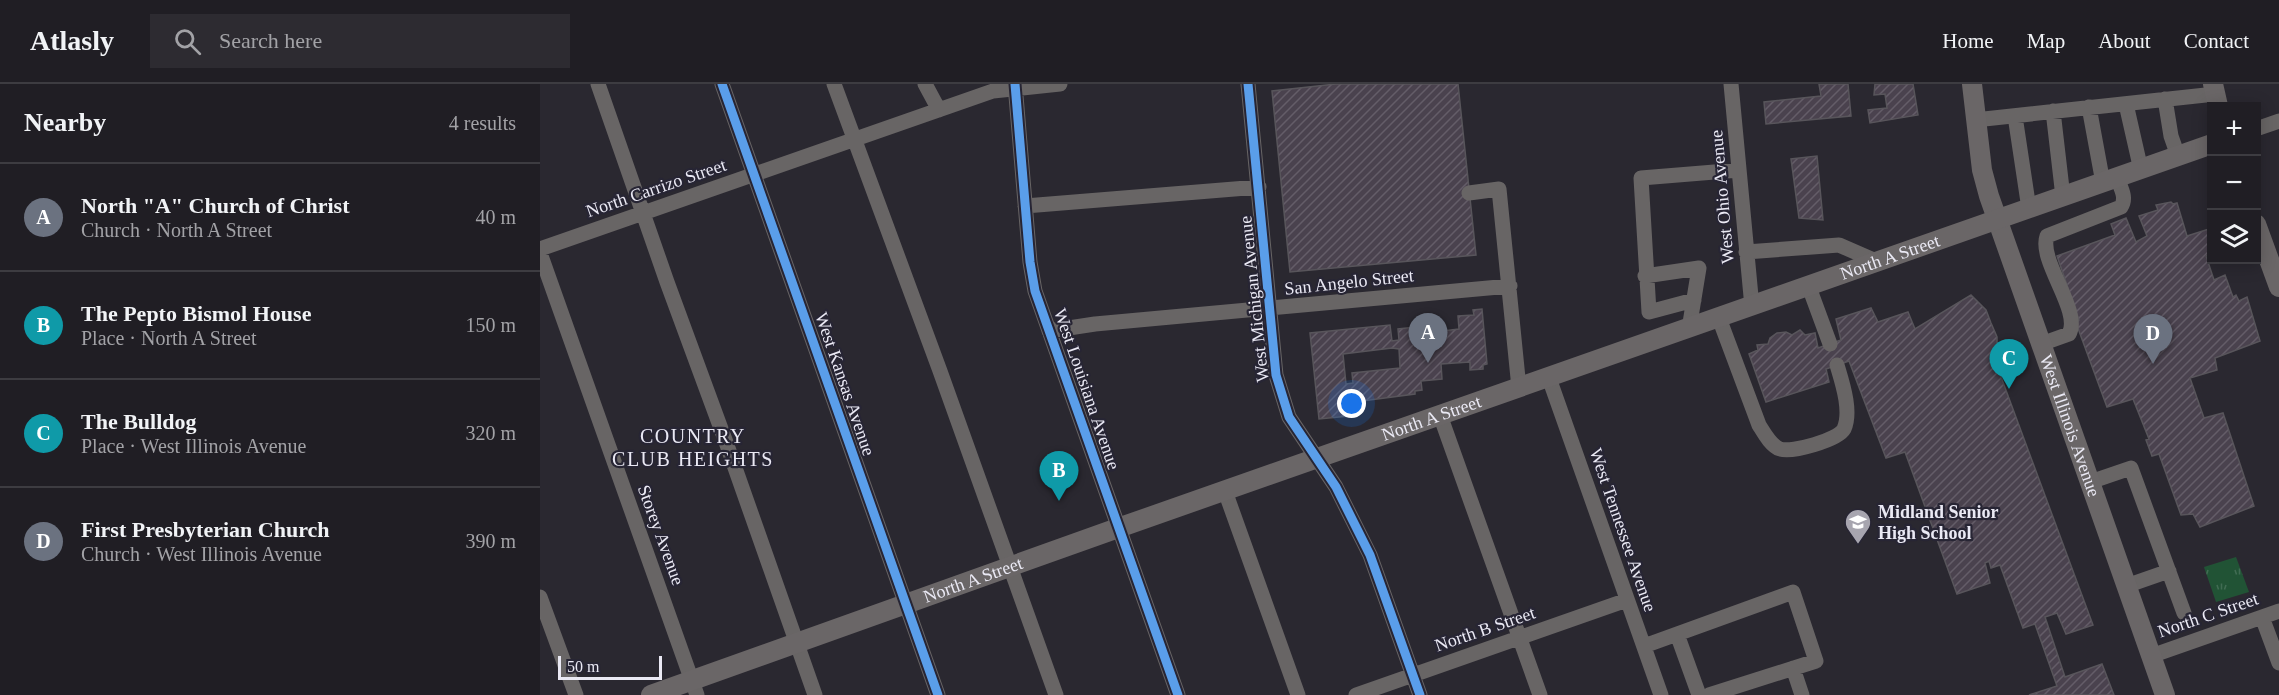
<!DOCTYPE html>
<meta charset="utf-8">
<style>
body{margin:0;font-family:"Times New Roman",serif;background:#2d2b31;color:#f1f3f6}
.controls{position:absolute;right:18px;top:18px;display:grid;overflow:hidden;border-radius:0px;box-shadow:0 3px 15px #0003}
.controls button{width:54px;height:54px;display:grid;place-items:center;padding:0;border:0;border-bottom:2px solid #3d3c41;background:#201e24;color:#f1f3f6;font:30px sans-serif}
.scale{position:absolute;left:18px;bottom:15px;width:104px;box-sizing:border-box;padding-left:6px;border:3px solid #eae9f4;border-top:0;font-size:16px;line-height:21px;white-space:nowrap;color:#eae9f4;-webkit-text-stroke:4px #272534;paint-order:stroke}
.you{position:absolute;left:812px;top:320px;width:21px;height:21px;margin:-15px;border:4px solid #fff;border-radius:50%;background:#1a73e8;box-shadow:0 0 0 9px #1a73e833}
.badge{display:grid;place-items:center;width:39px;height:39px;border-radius:50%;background:#0f766e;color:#fff;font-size:20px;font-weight:700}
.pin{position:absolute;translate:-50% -50px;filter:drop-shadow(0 2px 3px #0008)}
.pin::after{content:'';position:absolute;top:32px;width:21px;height:18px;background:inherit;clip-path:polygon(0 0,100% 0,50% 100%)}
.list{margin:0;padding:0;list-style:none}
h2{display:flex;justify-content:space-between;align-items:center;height:78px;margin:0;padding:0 24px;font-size:26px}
h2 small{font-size:20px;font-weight:400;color:#a2a2a6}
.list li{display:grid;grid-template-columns:39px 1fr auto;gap:18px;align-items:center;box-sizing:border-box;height:108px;padding:0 24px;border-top:2px solid #3d3c41}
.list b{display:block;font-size:22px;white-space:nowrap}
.list p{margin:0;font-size:20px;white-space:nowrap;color:#a2a2a6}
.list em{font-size:20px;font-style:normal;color:#a2a2a6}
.icon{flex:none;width:33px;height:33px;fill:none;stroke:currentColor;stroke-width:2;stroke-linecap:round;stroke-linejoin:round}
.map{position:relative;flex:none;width:1739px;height:611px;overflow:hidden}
header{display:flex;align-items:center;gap:36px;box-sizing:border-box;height:84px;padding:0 30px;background:#201e24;border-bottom:2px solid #3d3c41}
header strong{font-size:28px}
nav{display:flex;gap:33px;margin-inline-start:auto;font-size:21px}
.search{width:420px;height:54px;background:#2d2b31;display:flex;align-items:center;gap:15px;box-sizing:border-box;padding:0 21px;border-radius:0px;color:#a2a2a6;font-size:22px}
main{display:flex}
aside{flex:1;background:#201e24}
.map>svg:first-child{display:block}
.park{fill:url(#park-tufts)}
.building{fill:url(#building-hatch);stroke:#58555b;stroke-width:1.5;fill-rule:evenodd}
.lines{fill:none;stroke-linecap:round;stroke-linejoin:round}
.minor{stroke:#686565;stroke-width:15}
.major{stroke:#6a6667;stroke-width:20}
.cycleway-casing{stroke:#272534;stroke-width:13}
.cycleway{stroke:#5a9eea;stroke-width:9}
.labels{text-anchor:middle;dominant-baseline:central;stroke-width:4.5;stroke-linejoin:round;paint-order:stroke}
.street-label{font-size:18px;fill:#eae9f4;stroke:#272534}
.poi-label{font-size:18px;font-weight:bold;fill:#eae9f4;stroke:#272534;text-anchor:start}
.neighbourhood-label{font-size:20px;letter-spacing:1.5px;fill:#eae9f4;stroke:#272534}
</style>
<header>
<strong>Atlasly</strong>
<div class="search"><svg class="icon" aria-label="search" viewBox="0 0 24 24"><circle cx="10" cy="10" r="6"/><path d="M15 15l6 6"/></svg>Search here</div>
<nav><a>Home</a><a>Map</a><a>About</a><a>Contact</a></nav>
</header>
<main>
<aside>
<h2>Nearby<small>4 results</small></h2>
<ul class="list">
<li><span class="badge" style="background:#6b7280">A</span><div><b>North &quot;A&quot; Church of Christ</b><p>Church · North A Street</p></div><em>40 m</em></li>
<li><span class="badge" style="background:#0f9aa8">B</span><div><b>The Pepto Bismol House</b><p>Place · North A Street</p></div><em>150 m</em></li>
<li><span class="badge" style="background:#0f9aa8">C</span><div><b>The Bulldog</b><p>Place · West Illinois Avenue</p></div><em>320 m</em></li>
<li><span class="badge" style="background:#6b7280">D</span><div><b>First Presbyterian Church</b><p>Church · West Illinois Avenue</p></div><em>390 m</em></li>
</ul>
</aside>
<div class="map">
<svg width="1739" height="611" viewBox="0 0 1739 611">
<defs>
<pattern id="park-tufts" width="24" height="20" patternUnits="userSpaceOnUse" patternTransform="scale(1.5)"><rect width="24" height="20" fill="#215335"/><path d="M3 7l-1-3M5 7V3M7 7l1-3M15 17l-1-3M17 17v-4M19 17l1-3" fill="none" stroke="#416c53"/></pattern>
<pattern id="building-hatch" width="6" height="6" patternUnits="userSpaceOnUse" patternTransform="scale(1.5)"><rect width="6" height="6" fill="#4a424e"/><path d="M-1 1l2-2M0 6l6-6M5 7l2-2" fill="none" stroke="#645d68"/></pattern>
</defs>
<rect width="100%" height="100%" fill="#2a2830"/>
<path class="park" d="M1696 473 1709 508 1676 518 1664 483Z"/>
<path class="building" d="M796 0H918L936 171 750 188 732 7Z
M1279 0H1308L1311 32 1226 40 1224 18 1281 12Z
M1335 0H1373L1378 31 1330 39 1328 26 1347 24 1345 10 1334 11Z
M1277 72 1283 136 1259 134 1251 75Z
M1631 118 1633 120 1637 119 1647 152 1672 144V169L1666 172 1674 196 1685 191 1693 213 1696 211 1699 217 1707 213 1720 257 1675 274 1677 286 1650 294 1664 334 1683 329 1714 422 1660 443 1653 430 1641 431 1619 370 1612 372 1606 356 1609 355 1593 315 1567 323 1536 239 1539 236 1517 172 1575 151 1571 140 1586 134 1596 158 1607 152 1599 132 1618 126 1616 121Z
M1431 211 1446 226 1451 239 1457 253V282L1553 541 1526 550 1517 529 1505 533 1525 593 1562 580 1574 611H1489L1517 602 1495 540 1483 544 1460 481 1451 484 1449 477 1445 479 1450 499 1417 510 1365 368 1346 374 1309 277 1286 285 1289 298 1226 318 1209 270 1218 266 1217 261 1228 260 1230 254 1237 249 1246 248 1252 251 1260 246 1265 251 1275 249 1278 264 1301 256 1296 235 1331 224 1338 238 1368 228 1375 245Z
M942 225 947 280 943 281V285L930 286V278L901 280 902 295 881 297 882 306 875 307V310L815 318 814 309 807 310 809 332 779 335 770 249 850 241 852 257 859 256 858 245 885 242 886 249 919 245 918 232 934 231 933 226ZM852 264 859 265 860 284 812 289 813 299 806 300 803 270Z"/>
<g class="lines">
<path class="minor" d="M58 0 127 198 187 361 275 611
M182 0 398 611
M294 0 400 287 516 611
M385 0 399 26
M475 0 490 178 495 207 638 611
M708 0 736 291 749 333 796 403 830 471 880 611
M1191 0 1212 223
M1625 15 1631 52 1638 72
M1586 20 1601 86
M1549 23 1563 99
M1513 27 1523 113
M1475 32 1489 125
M1435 36 1675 10
M1716 45 1739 37
M929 109 959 105 979 304
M485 122 719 103
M0 165 453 7 520 0
M1206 168 1299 161 1338 178
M0 169 157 611
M1105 192 1159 184 1149 245
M1269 203 1290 260
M1154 216 1109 228 1101 94 1199 86
M1179 234 1219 341C1224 349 1231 362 1240 365 1252 369 1298 356 1304 345 1312 327 1302 298 1297 281
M509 247 555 240 970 202
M1501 260 1529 250C1542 227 1498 177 1507 152L1581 123C1587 114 1581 104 1577 94
M1009 294 1121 611
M900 331 1000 611
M1550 398 1591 384 1644 529
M685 407 758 611
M1586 502 1629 487
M0 513 36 611
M1722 533 1739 579
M1137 550 1159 611
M1104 562 1253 508 1276 577 1169 611
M1611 572 1739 527
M1253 584 1262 611
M816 611 1087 516"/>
<g class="major">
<path id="s1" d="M1432 0 1442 86 1449 112 1625 611"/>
<path d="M1673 0 1678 22"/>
<path d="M1716 140 1739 203"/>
<path id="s2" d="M111 611 578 444 1672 60"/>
</g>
<g class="cycleway-casing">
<path id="cycleway" d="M182 0 398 611
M475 0 490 178 495 207 638 611
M708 0 736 291 749 333 796 403 830 471 880 611"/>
</g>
<use href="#cycleway" class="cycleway"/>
</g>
<defs>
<g id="school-pin" transform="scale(1.35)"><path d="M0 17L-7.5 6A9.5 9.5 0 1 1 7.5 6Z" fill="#a7a5af" stroke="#272534"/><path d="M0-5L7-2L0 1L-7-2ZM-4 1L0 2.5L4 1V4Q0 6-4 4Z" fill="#fff"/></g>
</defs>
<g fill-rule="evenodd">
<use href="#school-pin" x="1318" y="438"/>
</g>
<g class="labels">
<g class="street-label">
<text transform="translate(116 104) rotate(-19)">North Carrizo Street</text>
<text transform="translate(1182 113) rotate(-95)">West Ohio Avenue</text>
<text stroke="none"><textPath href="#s2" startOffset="1314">North A Street</textPath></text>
<text transform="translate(809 198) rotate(-6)">San Angelo Street</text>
<text transform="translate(714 215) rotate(-96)">West Michigan Avenue</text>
<text transform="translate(305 300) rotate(71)">West Kansas Avenue</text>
<text transform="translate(547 305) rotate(71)">West Louisiana Avenue</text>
<text stroke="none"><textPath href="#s2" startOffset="828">North A Street</textPath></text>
<text stroke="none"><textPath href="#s1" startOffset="357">West Illinois Avenue</textPath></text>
<text transform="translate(1083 446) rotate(71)">West Tennessee Avenue</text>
<text transform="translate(121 451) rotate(70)">Storey Avenue</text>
<text stroke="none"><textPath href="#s2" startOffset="342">North A Street</textPath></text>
<text transform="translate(1668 531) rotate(-19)">North C Street</text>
<text transform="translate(945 545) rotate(-19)">North B Street</text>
</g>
<g class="poi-label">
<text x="1338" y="428">Midland Senior<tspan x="1338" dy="21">High School</tspan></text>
</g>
<g class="neighbourhood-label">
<text x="153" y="352">COUNTRY<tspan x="153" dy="23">CLUB HEIGHTS</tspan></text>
</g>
</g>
</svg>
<div class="controls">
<button>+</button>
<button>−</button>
<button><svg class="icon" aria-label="layers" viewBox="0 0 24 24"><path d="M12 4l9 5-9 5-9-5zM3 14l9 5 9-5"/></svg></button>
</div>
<div class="scale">50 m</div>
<div class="you"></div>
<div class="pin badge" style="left:888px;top:279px;background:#6b7280">A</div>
<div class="pin badge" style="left:519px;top:417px;background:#0f9aa8">B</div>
<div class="pin badge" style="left:1469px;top:305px;background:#0f9aa8">C</div>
<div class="pin badge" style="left:1613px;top:280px;background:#6b7280">D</div>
</div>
</main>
